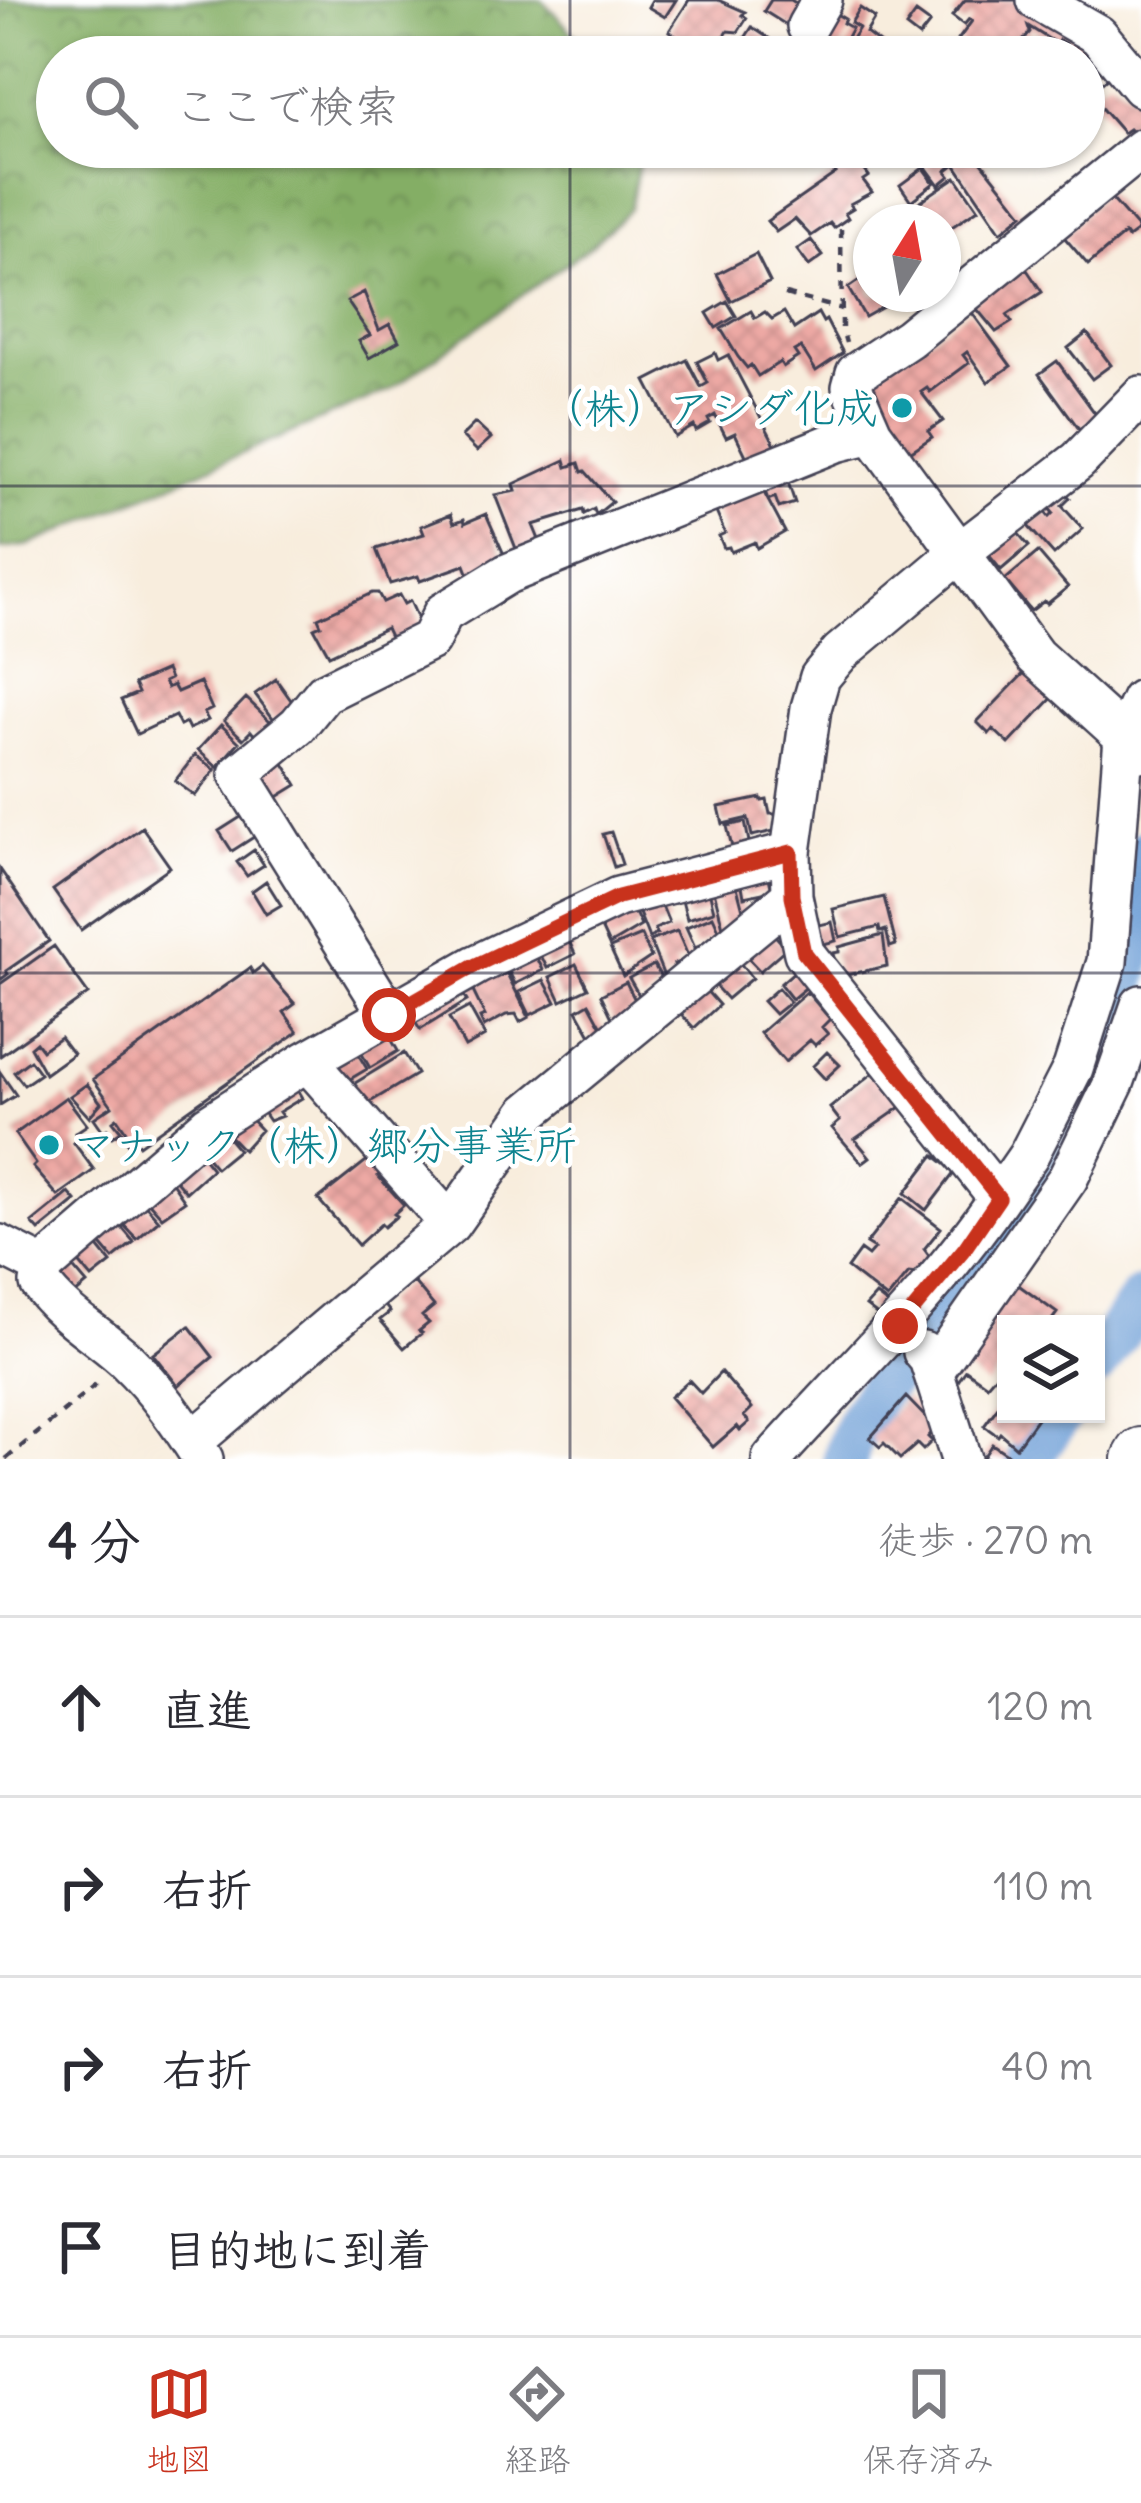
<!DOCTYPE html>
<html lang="ja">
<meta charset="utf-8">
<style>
body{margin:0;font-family:Delius,"Klee One",sans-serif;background:#f2f2f3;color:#2b2b33}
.controls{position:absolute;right:36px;bottom:36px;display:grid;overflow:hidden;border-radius:0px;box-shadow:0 3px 9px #0004}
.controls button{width:108px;height:108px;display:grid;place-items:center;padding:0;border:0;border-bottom:3px solid #e1e1e2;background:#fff;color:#2b2b33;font:60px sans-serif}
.compass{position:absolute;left:853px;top:204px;width:108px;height:108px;border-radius:50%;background:#fff;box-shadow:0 3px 9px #0004;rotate:11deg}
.stop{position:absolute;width:36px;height:36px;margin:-27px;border:9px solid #c8321e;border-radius:50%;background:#fff}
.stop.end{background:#c8321e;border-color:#fff;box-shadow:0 3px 12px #0008}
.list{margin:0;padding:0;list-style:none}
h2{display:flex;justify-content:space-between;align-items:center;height:156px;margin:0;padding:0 48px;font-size:51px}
h2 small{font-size:39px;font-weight:400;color:#7c7c81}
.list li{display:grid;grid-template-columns:78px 1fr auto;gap:36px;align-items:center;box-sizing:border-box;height:180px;padding:0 48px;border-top:3px solid #e1e1e2}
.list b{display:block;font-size:45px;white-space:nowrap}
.list em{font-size:39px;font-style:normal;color:#7c7c81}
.icon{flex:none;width:66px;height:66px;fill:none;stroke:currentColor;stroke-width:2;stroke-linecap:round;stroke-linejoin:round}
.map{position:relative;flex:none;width:1141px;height:1459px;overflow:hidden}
.search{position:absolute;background:#fff;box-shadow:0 3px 9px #0004;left:36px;right:36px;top:36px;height:132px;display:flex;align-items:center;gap:30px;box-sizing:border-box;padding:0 42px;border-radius:66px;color:#7c7c81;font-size:45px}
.sheet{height:876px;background:#fff}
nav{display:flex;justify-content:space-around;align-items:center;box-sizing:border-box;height:168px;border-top:3px solid #e1e1e2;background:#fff;font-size:33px;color:#7c7c81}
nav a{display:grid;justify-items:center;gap:6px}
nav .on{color:#c8321e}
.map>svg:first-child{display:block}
.forest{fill:url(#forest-crowns);stroke:#536850;stroke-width:3}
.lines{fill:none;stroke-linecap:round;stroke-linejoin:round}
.river{stroke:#6b9cd5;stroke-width:45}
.building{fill:url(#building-cross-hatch)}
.minor-casing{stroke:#424053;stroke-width:44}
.major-casing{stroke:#424053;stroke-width:52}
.path{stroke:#424053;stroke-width:4.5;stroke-dasharray:9 9;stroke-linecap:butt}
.minor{stroke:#fff;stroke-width:39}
.major{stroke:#fff;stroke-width:48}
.route{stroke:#c8321e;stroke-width:15}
.grid{fill:none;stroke:#22223b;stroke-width:3;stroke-opacity:0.55}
.culture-dot{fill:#0f9aa8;stroke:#fff;stroke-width:4.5}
.labels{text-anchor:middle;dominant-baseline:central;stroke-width:9;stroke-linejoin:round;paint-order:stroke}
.culture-label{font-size:42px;fill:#0d838f;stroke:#fff;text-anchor:end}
</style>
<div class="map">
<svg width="1141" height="1459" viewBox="0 0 1141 1459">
<defs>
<pattern id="forest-crowns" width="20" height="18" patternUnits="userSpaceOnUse" patternTransform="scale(3)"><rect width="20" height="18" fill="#84ae65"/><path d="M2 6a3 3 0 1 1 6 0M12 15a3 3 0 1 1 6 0" fill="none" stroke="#6c8d54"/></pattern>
<pattern id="building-cross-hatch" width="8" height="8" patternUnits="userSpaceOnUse" patternTransform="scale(3)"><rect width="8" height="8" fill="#eda9a4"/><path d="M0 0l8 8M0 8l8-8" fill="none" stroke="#cb918e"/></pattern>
</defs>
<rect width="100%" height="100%" fill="#fff"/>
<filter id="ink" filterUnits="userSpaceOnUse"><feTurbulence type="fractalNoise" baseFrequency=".00833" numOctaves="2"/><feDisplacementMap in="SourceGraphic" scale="24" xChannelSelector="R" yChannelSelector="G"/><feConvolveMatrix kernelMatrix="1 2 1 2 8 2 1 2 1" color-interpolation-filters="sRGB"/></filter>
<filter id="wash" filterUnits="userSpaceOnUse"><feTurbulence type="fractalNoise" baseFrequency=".004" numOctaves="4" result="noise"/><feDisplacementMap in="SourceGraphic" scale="48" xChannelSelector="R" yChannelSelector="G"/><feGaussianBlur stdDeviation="2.7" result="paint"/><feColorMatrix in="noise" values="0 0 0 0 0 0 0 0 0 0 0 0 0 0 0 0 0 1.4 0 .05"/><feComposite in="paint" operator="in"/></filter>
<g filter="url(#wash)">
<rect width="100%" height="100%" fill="#f8eddd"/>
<path class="forest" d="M0 0H542L595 57H57V147H642L630 209 588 248 390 390 30 545 0 549Z"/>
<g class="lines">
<path class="river" d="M1096 1364 1141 1300
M845 1459C863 1381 935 1339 980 1277 1043 1189 1103 1078 1127 972 1136 934 1137 892 1141 854
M1029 1459 1061 1414"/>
</g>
<g id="blocks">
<path class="building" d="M652 0H676L665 17 648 7Z
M689 0H718L745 12 742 15 747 18 738 32 728 31 723 39 728 42 718 57 712 53 709 57H663L676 36 669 31Z
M771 0H791L808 11 796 31 764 11Z
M965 0H1027L1093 49 1085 57H1075L1066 44 1059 40 1057 44 1028 26 1030 32 1011 56 1006 52 1001 57H960L958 48 962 43 958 40 972 21 969 19 964 25 952 16Z
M826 8 845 19 843 23 852 28 836 57H819L821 54 805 44Z
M860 8 875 18 866 33 897 57H840L859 28 851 23Z
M916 13 930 23 919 37 906 27Z
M752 27 782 47 775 57H733Z
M1108 78 1141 99V128L1134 134 1129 129 1123 133 1096 102 1091 105 1085 97Z
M950 147H970L1023 214 1001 232 955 164 946 171 950 176 939 185 925 166Z
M844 154 852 164 857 160 869 176 863 180 872 192 850 204 853 208 845 213 848 218 834 228 830 223 811 236 795 219 776 232 767 221 836 173 829 164Z
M923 168 934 183 911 201 900 185Z
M956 177 978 209 943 233V222H905L903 218 910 214 913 220 918 216 912 207Z
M1105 191 1139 230 1128 238 1125 234 1088 265 1064 237Z
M811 240 823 256 809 266 797 250Z
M756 254 770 282 731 301 717 274Z
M1023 264 1042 292 1007 315 1012 322 996 332 972 303Z
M871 272V294H906L865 317 848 288Z
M364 292 379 330 390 324 399 341 369 358 359 341 370 335 347 301Z
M727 301 736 316 716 328 707 313Z
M970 310 1011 366 988 382 967 352 963 355 969 363 930 392 927 388 921 392 943 421 928 431 932 437 901 458 863 384Z
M751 311 755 318 765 312 772 319 784 312 794 329 818 313 823 322 826 320 843 353 816 371 801 347 794 351 798 357 783 367 780 362 758 376 751 365 747 368 738 357 721 329Z
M1087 333 1111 365 1092 379 1068 348Z
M715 353 718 360 728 355 778 450 750 464 735 433 726 437 715 415 708 419 710 423 696 431 694 426 675 437 646 381 687 360 701 387 708 383 697 362Z
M1057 361 1097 416 1079 429 1039 374Z
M475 423 491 438 477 451 462 436Z
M565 460 567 467 579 463 582 472 585 471 612 502 596 515 594 509 584 514 583 510 533 525 540 542 517 551 495 495 516 491 514 484Z
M786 476 795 503 779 508 775 497 768 500 764 488Z
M1058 485 1070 498 1062 506 1083 529 1054 555 1028 526 1044 511 1049 517 1053 513 1042 500Z
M762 489 785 532 757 548 755 542 731 552 729 547 724 548 719 536 725 533 713 505Z
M451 514 454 523 464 519 465 523 486 514 506 559 469 575 465 565 420 581 418 576 390 584 376 549 424 534 421 526Z
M1011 525 1029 546 1001 570 983 548Z
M1038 552 1068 587 1047 604 1044 601 1031 611 1005 580Z
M372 593H378L383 602 399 595 404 604 410 601 423 630 394 645 386 628 329 655 314 628 321 625 318 618Z
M1028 669 1055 695 1009 744 993 729 989 734 977 722Z
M166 670 170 679 164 682 167 688 173 685 177 692 200 682 212 709 204 713 208 720 189 729 186 723 180 726 175 716 137 734 121 700 138 693 134 684Z
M276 679 295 706 275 721 255 694Z
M246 698 271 722 256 737 251 731 243 739 224 721Z
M221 725 239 742 217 767 198 750Z
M195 755 215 770 195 796 175 781Z
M280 757 297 785 271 801 254 773Z
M761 798 762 801 767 800 770 814H775L778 830 752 836 748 818 723 824 719 807Z
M244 815 257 835 232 851 219 831Z
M745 822 751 852 734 856 727 826Z
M142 827 170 867 81 930 53 890Z
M611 832 622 864 614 867 603 834Z
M254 850 264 865 247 876 237 862Z
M0 869 49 941 6 971 8 974 0 980Z
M767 869 772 891 744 897 740 874Z
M266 881 281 905 266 914 252 891Z
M707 882 714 911 687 919 679 889Z
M736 883 744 914 736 917 737 923 723 927 713 887Z
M657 894 669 923 655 929 657 934 649 938 635 903Z
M884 897 896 945 890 947 886 930 880 932 879 927 840 937 833 909Z
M631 904 641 926 609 945 597 919Z
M713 916 722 936 695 947 686 927Z
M832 922 836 941 815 946 811 927Z
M770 930 786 948 760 971 746 956 739 962 752 978 727 999 708 978Z
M677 931 689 958 674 964 678 974 665 979 650 941Z
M565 932 575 954 547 968 536 945Z
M641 935 651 957 623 976 610 948Z
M883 935 887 966 838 977 833 953 839 952V947Z
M54 946 88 994 0 1056V984Z
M532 947 543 970 515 984 504 961Z
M501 962 529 1017 520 1022 516 1014 506 1015 484 1027 480 1018 485 1016 467 979Z
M576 964 588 988 561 1001 550 977Z
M654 965 665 984 643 1002 629 978Z
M262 966 295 1004 284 1012 298 1032 139 1145 137 1142 130 1147 121 1135 126 1131 117 1118 113 1121 121 1131 112 1137 107 1129 103 1131 94 1118 112 1106 93 1079 250 968 253 973Z
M796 970 809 985 792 999 780 984Z
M544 980 556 1002 530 1015 519 992Z
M626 982 638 1006 615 1024 601 995Z
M458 986 467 1001 420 1030 411 1015Z
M704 988 719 1005 694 1028 674 1006Z
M778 988 790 1002 775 1014 763 1001Z
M807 992 830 1019 822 1027 828 1034 815 1045 810 1040 785 1062 760 1033Z
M589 1003 607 1036 595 1042 577 1010Z
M469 1007 485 1036 465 1047 449 1018Z
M386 1030 398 1051 370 1068 358 1047Z
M60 1037 73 1054 45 1074 30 1047 36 1042 42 1050Z
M355 1049 367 1069 340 1085 328 1065Z
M827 1052 840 1065 825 1079 813 1066Z
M404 1053 417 1074 360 1108 347 1088Z
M30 1060 40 1074 24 1085 14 1072Z
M879 1068 907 1103 855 1139 870 1157 862 1163 832 1128 840 1121 830 1108Z
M0 1072 16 1095 0 1105Z
M293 1083 302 1098 279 1112 282 1116 269 1121 258 1105Z
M87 1084 101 1103 89 1117 70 1096Z
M66 1097 87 1125 75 1133 79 1139 74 1143 94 1170 58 1196 33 1167 36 1164 15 1134Z
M245 1113 261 1130 243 1150 225 1131Z
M222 1131 238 1150 216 1168 200 1149Z
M195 1148 212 1169 186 1192 167 1170Z
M934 1155 955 1172 926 1210 905 1193Z
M370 1158 382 1172 378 1176 404 1205 394 1214 397 1216 384 1227 381 1224 358 1245 318 1199Z
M169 1178 185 1201 162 1217 145 1198Z
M69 1193 76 1201 39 1231 32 1223Z
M902 1198 941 1228 924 1249 929 1256 916 1274 909 1273 887 1299 847 1268 860 1250 868 1256 874 1249 866 1244Z
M142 1201 159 1220 137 1239 119 1220Z
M118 1223 134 1242 113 1259 97 1240Z
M95 1243 111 1263 92 1278 76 1259Z
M70 1264 87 1284 68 1300 51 1281Z
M1013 1281 1057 1313 1049 1324H1006L1003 1366 987 1385 966 1370 956 1384 945 1375Z
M407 1282 410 1285 414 1282 434 1306 422 1316 429 1323 419 1331 422 1333 404 1348 380 1320 390 1312 383 1303Z
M876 1295 897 1311 888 1323 866 1306Z
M189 1326 213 1357 178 1386 153 1354Z
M721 1372 752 1408 744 1416 749 1422 740 1430 737 1426 713 1447 670 1397 689 1380 701 1393Z
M1006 1396V1414H1040L1016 1447 1000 1433 998 1436 984 1426Z
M906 1397 936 1428 928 1437 932 1441 923 1450 917 1444 900 1459 884 1443 880 1447 870 1438Z
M992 1444 1010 1456 1007 1459H982Z"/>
</g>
</g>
<g filter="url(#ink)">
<use href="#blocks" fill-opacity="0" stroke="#424053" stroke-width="3"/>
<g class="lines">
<g class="minor-casing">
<path id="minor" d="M1037 0 1098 35 1141 87
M807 26 822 0
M1141 149 909 338 856 373 852 387 872 433 1035 656 1141 752
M389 1015 239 774 298 725 324 693 430 640 443 613 507 574 836 442 872 433
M999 1198 1028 1156 1073 1068 1107 962 1124 737 1141 700
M450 1224 528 1113 792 896
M0 1245 43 1267
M923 1352 929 1359 961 1459
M933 1372 1068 1178 1114 1083 1141 1005
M193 1441 450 1224 307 1061
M203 1459C180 1423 157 1390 126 1360 98 1334 62 1315 40 1283L43 1267 208 1125 307 1061 476 965 618 897 791 852
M772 1459C850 1372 933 1294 999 1198L804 953 792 896 791 852 811 708 820 677 840 653 959 553 1078 461 1141 396"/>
</g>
<g class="major-casing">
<path id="major" d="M1137 1459 1141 1452"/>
</g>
<path class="path" d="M841 229 842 329 846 343
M785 294 842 309
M6 1459 103 1379"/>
<use href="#minor" class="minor"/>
<use href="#major" class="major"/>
</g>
</g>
<g class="lines" filter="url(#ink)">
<path class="route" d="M389 1015 476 965 618 897 791 852 792 896 804 953 999 1198 965 1248 900 1326"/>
</g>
<path class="grid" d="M570 0V57M570 147V1459M0 486H1141M0 973H1141"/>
<g class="culture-dot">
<circle cx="902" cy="408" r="12"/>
<circle cx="49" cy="1145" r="12"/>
</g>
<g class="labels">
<g class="culture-label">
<text x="878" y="408">（株）アシダ化成</text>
<text x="73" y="1145" text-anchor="start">マナック（株）郷分事業所</text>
</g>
</g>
</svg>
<div class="controls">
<button><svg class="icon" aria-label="layers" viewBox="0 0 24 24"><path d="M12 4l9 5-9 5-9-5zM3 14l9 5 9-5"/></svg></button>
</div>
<svg class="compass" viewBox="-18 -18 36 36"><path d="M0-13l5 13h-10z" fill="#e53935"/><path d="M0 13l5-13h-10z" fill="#7c7c81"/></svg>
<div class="stop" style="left:389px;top:1015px"></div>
<div class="stop end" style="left:900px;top:1326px"></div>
<div class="search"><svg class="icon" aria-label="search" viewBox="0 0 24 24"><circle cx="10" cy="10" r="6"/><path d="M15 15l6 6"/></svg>ここで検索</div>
</div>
<section class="sheet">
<h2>4 分<small>徒歩 · 270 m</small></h2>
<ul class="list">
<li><svg class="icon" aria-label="ahead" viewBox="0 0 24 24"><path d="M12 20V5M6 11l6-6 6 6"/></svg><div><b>直進</b></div><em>120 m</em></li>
<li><svg class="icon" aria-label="right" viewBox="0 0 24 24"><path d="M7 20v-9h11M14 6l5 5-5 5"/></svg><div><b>右折</b></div><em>110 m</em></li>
<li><svg class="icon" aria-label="right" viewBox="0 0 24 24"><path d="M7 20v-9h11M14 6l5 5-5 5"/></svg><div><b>右折</b></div><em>40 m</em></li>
<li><svg class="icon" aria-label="arrive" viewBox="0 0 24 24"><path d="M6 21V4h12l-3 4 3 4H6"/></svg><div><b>目的地に到着</b></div></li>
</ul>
</section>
<nav>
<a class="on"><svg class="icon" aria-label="map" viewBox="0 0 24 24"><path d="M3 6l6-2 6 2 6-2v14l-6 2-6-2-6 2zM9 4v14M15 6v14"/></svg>地図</a>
<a><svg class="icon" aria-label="directions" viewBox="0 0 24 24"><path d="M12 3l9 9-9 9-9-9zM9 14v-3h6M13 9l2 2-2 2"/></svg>経路</a>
<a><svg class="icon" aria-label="saved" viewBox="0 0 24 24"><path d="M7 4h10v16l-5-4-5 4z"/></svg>保存済み</a>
</nav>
